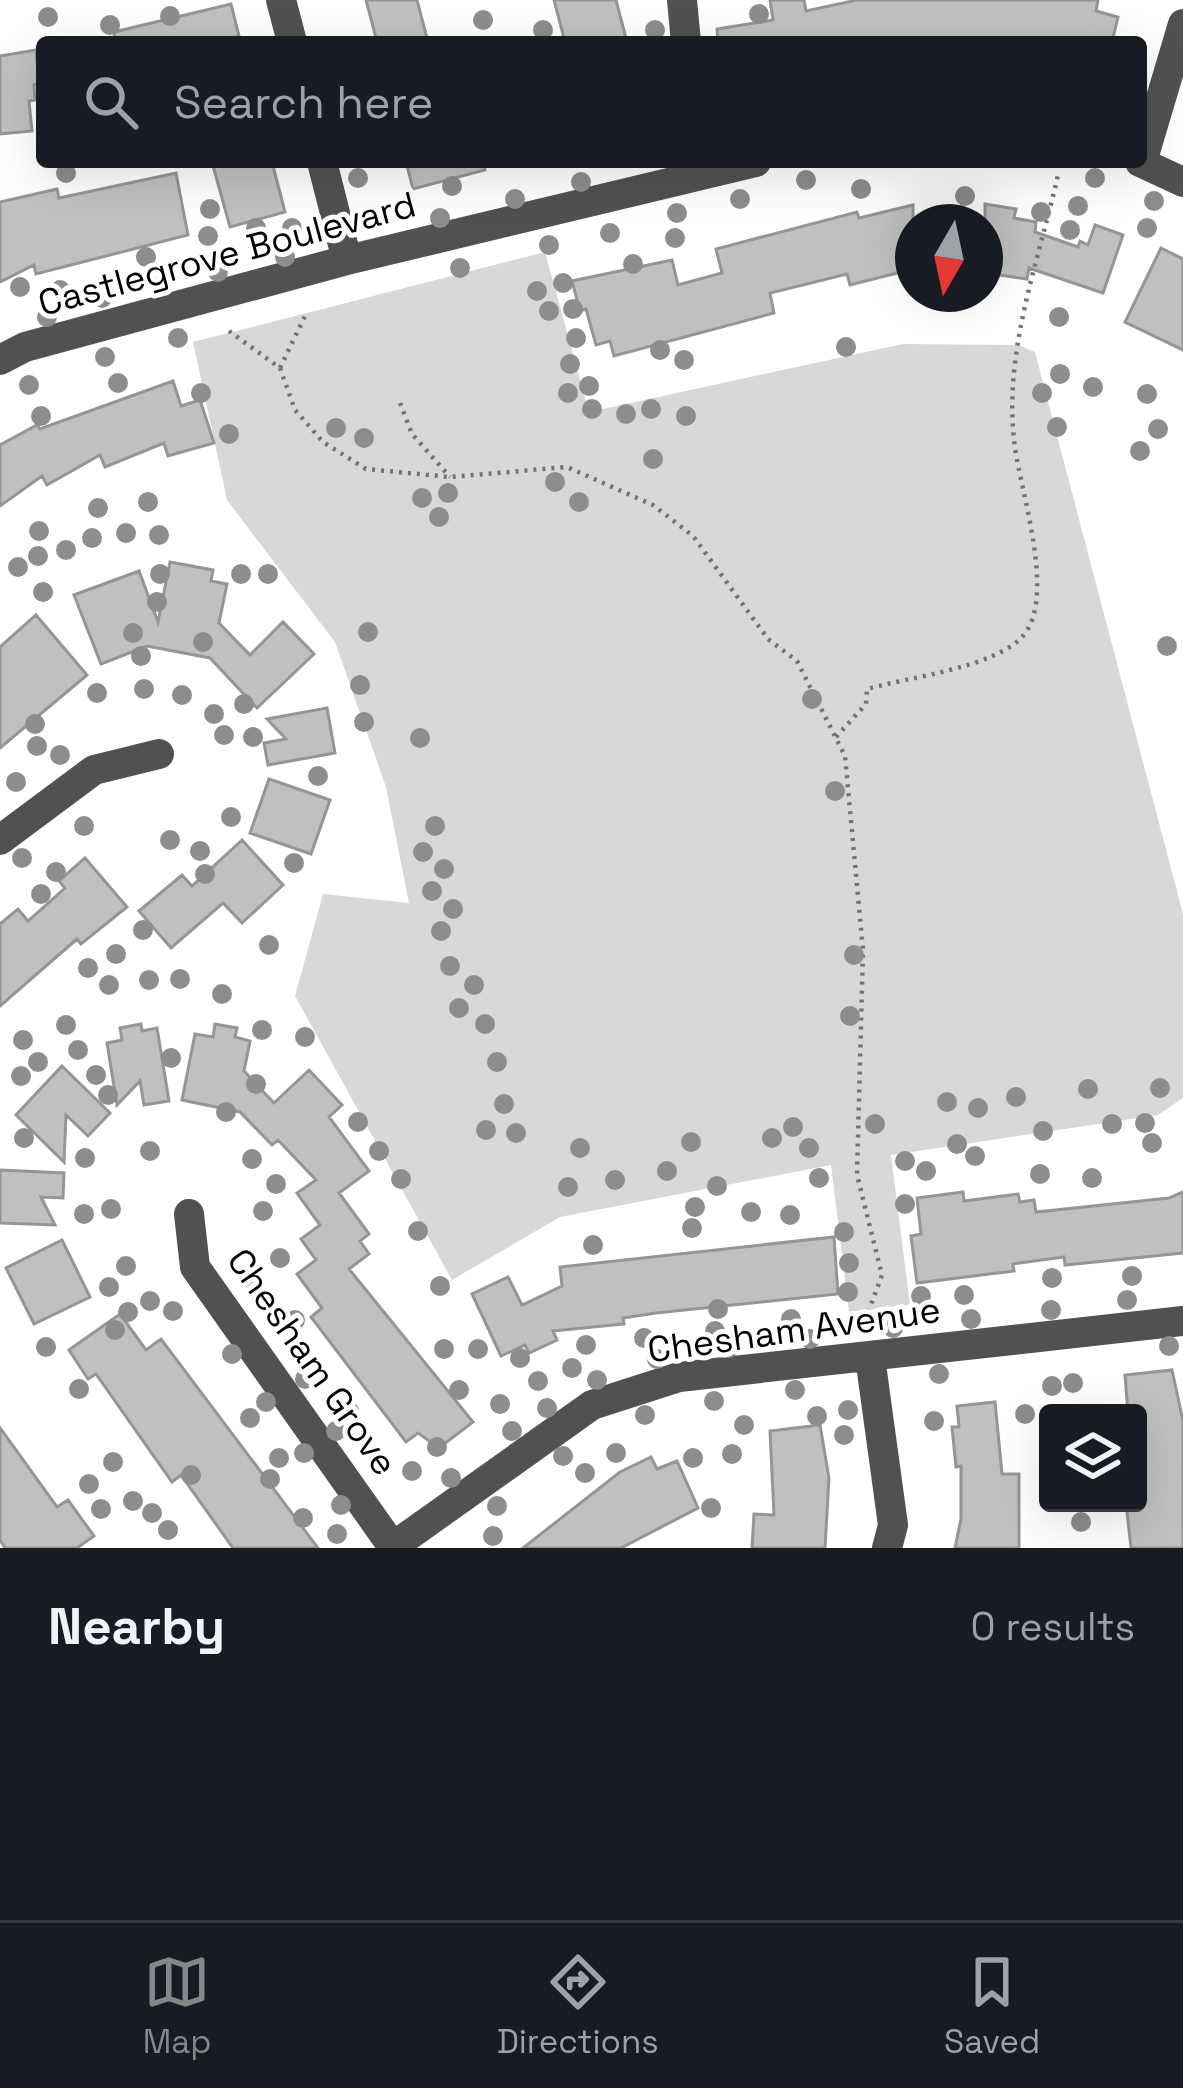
<!DOCTYPE html>
<style>
body{margin:0;font-family:"Space Grotesk",sans-serif;background:#20242c;color:#f1f3f6}
.controls{position:absolute;right:36px;bottom:36px;display:grid;overflow:hidden;border-radius:12px;box-shadow:0 12px 48px #0002}
.controls button{width:108px;height:108px;display:grid;place-items:center;padding:0;border:0;border-bottom:3px solid #363941;background:#171b24;color:#f1f3f6;font:60px sans-serif}
.compass{position:absolute;left:895px;top:204px;width:108px;height:108px;border-radius:50%;background:#171b24;box-shadow:0 12px 48px #0002;rotate:189deg}
.list{margin:0;padding:0;list-style:none}
h2{display:flex;justify-content:space-between;align-items:center;height:156px;margin:0;padding:0 48px;font-size:51px}
h2 small{font-size:39px;font-weight:400;color:#9ea1a6}
.icon{flex:none;width:66px;height:66px;fill:none;stroke:currentColor;stroke-width:2;stroke-linecap:round;stroke-linejoin:round}
.map{position:relative;flex:none;width:1183px;height:1548px;overflow:hidden}
.search{position:absolute;background:#171b24;box-shadow:0 12px 48px #0002;left:36px;right:36px;top:36px;height:132px;display:flex;align-items:center;gap:30px;box-sizing:border-box;padding:0 42px;border-radius:12px;color:#9ea1a6;font-size:45px}
.sheet{height:372px;background:#171b24}
nav{display:flex;justify-content:space-around;align-items:center;box-sizing:border-box;height:168px;border-top:3px solid #363941;background:#171b24;font-size:33px;color:#9ea1a6}
nav a{display:grid;justify-items:center;gap:6px}
nav .on{color:#858687}
.map>svg:first-child{display:block}
.green{fill:#d8d8d8}
.building{fill:#c0c0c0;stroke:#959595;stroke-width:3}
.lines{fill:none;stroke-linecap:round;stroke-linejoin:round}
.path{stroke:#737373;stroke-width:4.5;stroke-dasharray:3 6;stroke-linecap:butt}
.minor{stroke:#515151;stroke-width:30}
.tree{fill:#8d8d8d}
.labels{text-anchor:middle;dominant-baseline:central;stroke-width:10;stroke-linejoin:round;paint-order:stroke}
.street-label{font-size:36px;fill:#000;stroke:#fff}
</style>
<div class="map">
<svg width="1183" height="1548" viewBox="0 0 1183 1548">
<rect width="100%" height="100%" fill="#fff"/>
<path class="green" d="M545 252 589 412 903 344 1018 345 1035 352 1183 914V1098L1158 1115 891 1155 910 1305 849 1312 831 1165 560 1217 452 1280 295 996 323 894 409 903 386 787 335 642 227 500 193 342Z"/>
<path class="building" d="M366 0H417L428 42H377Z
M554 0H616L627 42H565Z
M770 0H804L806 11 857 0H1098L1096 11 1118 17 1112 42H718L717 29 773 20Z
M231 4 239 36 219 42H115L114 32Z
M36 50 39 84 34 85 35 100 29 101 32 131 0 134V56Z
M233 162H272L285 212 230 227 213 166Z
M406 162H484L485 170 413 189Z
M176 173 188 235 36 274 34 265 0 282V202L57 189 59 198Z
M985 204 1016 209 1014 218 1036 222 1035 232 1078 247 1080 241 1088 245 1095 225 1123 235 1103 293 1029 268 1027 279 985 273Z
M913 205V269L850 285 847 274 770 293 774 313 614 356 610 341 596 345 586 309 580 311 572 281 672 260 678 285 722 273 716 249 857 212 859 218Z
M1161 248 1183 259V350L1125 322Z
M173 381 181 406 200 400 214 443 168 456 164 443 105 467 100 455 47 485 42 476 0 506V445L37 425 40 429Z
M170 562 213 570 211 581 227 584 219 623 250 655 283 622 314 654 257 708 210 658 147 646 101 664 74 595 139 571 158 622Z
M36 615 87 675 0 748V647Z
M327 708 335 753 268 765 264 743 286 739 267 719Z
M269 779 330 800 311 854 250 833Z
M242 840 283 885 242 923 223 903 171 948 139 911 182 875 192 886Z
M85 858 127 907 81 944 77 939 0 1006V924L18 909 28 921 65 888 59 881Z
M141 1024 142 1031 157 1028 169 1101 144 1105 140 1081 117 1105 107 1043 122 1040 120 1028Z
M215 1024 237 1028 235 1037 250 1041 244 1071 274 1103 309 1070 342 1105 329 1117 369 1171 339 1193 369 1234 360 1241 369 1254 349 1269 473 1422 439 1448 418 1433 406 1442 311 1317 322 1308 297 1274 316 1260 301 1239 320 1225 297 1193 316 1180 278 1140 272 1145 240 1112 182 1100 195 1034 213 1037Z
M62 1066 110 1113 88 1136 66 1115 64 1162 16 1115Z
M0 1170 64 1173 63 1198 41 1197 55 1225 0 1223Z
M963 1192 964 1201 1018 1194 1020 1202 1034 1200 1036 1212 1169 1198 1183 1192V1253L1065 1265 1064 1257 1013 1264 1014 1271 917 1283 911 1236 921 1234 917 1198Z
M834 1237 838 1294 656 1313 623 1318 624 1324 553 1331 557 1340 529 1353 525 1345 501 1356 472 1294 508 1277 522 1305 562 1286 560 1267Z
M62 1240 90 1297 34 1324 6 1268Z
M120 1314 146 1350 161 1339 318 1548H233L181 1475 172 1482 96 1374 88 1379 69 1350Z
M1172 1370 1183 1421V1548H1131L1126 1503H1138V1413H1128L1125 1375Z
M995 1402 1002 1474H1019V1548H955L961 1519V1466L956 1467 952 1427H959L957 1406Z
M820 1425 829 1478 825 1548H752L754 1514 774 1515 770 1431Z
M0 1428 57 1507 68 1500 94 1536 77 1548H5L0 1540Z
M651 1457 657 1469 677 1461 698 1508 621 1548H523L620 1472Z"/>
<g class="lines">
<path class="path" d="M229 331 280 368 295 410 323 442 366 469 450 477 567 467 653 505 693 536 768 639 797 661 845 756 863 950 857 1175 882 1275 865 1321
M280 368 305 316
M400 403 412 434 450 477
M836 737 866 704 867 689C909 677 994 668 1023 636 1056 598 1022 496 1015 448 1002 355 1038 264 1058 175"/>
<path class="minor" d="M281 0 292 42
M682 0 686 42
M322 162 347 260
M1140 162 1183 182
M1142 162 1183 24
M0 360 25 347 347 260 756 162
M0 840 94 770 159 754
M189 1214 195 1267 393 1547
M870 1357 893 1525 887 1548
M391 1548 592 1405 679 1377 1183 1321"/>
</g>
<g class="tree">
<circle cx="759" cy="14" r="10"/>
<circle cx="170" cy="16" r="10"/>
<circle cx="48" cy="17" r="10"/>
<circle cx="483" cy="20" r="10"/>
<circle cx="110" cy="25" r="10"/>
<circle cx="543" cy="30" r="10"/>
<circle cx="655" cy="30" r="10"/>
<circle cx="66" cy="173" r="10"/>
<circle cx="358" cy="178" r="10"/>
<circle cx="1095" cy="178" r="10"/>
<circle cx="806" cy="180" r="10"/>
<circle cx="581" cy="182" r="10"/>
<circle cx="452" cy="186" r="10"/>
<circle cx="861" cy="189" r="10"/>
<circle cx="965" cy="196" r="10"/>
<circle cx="515" cy="199" r="10"/>
<circle cx="740" cy="199" r="10"/>
<circle cx="1154" cy="201" r="10"/>
<circle cx="1078" cy="206" r="10"/>
<circle cx="210" cy="209" r="10"/>
<circle cx="1041" cy="212" r="10"/>
<circle cx="677" cy="213" r="10"/>
<circle cx="440" cy="218" r="10"/>
<circle cx="256" cy="228" r="10"/>
<circle cx="292" cy="228" r="10"/>
<circle cx="1147" cy="228" r="10"/>
<circle cx="1070" cy="230" r="10"/>
<circle cx="610" cy="233" r="10"/>
<circle cx="208" cy="236" r="10"/>
<circle cx="675" cy="238" r="10"/>
<circle cx="549" cy="245" r="10"/>
<circle cx="146" cy="257" r="10"/>
<circle cx="285" cy="257" r="10"/>
<circle cx="633" cy="264" r="10"/>
<circle cx="460" cy="268" r="10"/>
<circle cx="218" cy="272" r="10"/>
<circle cx="563" cy="283" r="10"/>
<circle cx="161" cy="286" r="10"/>
<circle cx="20" cy="287" r="10"/>
<circle cx="60" cy="290" r="10"/>
<circle cx="537" cy="291" r="10"/>
<circle cx="102" cy="298" r="10"/>
<circle cx="573" cy="309" r="10"/>
<circle cx="549" cy="311" r="10"/>
<circle cx="47" cy="317" r="10"/>
<circle cx="1059" cy="317" r="10"/>
<circle cx="178" cy="338" r="10"/>
<circle cx="576" cy="338" r="10"/>
<circle cx="846" cy="347" r="10"/>
<circle cx="660" cy="350" r="10"/>
<circle cx="105" cy="357" r="10"/>
<circle cx="684" cy="360" r="10"/>
<circle cx="570" cy="364" r="10"/>
<circle cx="1060" cy="374" r="10"/>
<circle cx="118" cy="383" r="10"/>
<circle cx="29" cy="385" r="10"/>
<circle cx="589" cy="386" r="10"/>
<circle cx="1093" cy="387" r="10"/>
<circle cx="201" cy="393" r="10"/>
<circle cx="568" cy="393" r="10"/>
<circle cx="1042" cy="393" r="10"/>
<circle cx="1147" cy="394" r="10"/>
<circle cx="592" cy="409" r="10"/>
<circle cx="651" cy="409" r="10"/>
<circle cx="626" cy="414" r="10"/>
<circle cx="41" cy="416" r="10"/>
<circle cx="686" cy="416" r="10"/>
<circle cx="1057" cy="427" r="10"/>
<circle cx="336" cy="428" r="10"/>
<circle cx="1158" cy="429" r="10"/>
<circle cx="229" cy="434" r="10"/>
<circle cx="364" cy="438" r="10"/>
<circle cx="1140" cy="451" r="10"/>
<circle cx="653" cy="459" r="10"/>
<circle cx="555" cy="482" r="10"/>
<circle cx="448" cy="493" r="10"/>
<circle cx="422" cy="498" r="10"/>
<circle cx="148" cy="502" r="10"/>
<circle cx="579" cy="502" r="10"/>
<circle cx="98" cy="508" r="10"/>
<circle cx="439" cy="517" r="10"/>
<circle cx="39" cy="531" r="10"/>
<circle cx="126" cy="533" r="10"/>
<circle cx="159" cy="535" r="10"/>
<circle cx="92" cy="538" r="10"/>
<circle cx="66" cy="550" r="10"/>
<circle cx="38" cy="556" r="10"/>
<circle cx="18" cy="567" r="10"/>
<circle cx="160" cy="574" r="10"/>
<circle cx="241" cy="574" r="10"/>
<circle cx="268" cy="574" r="10"/>
<circle cx="43" cy="592" r="10"/>
<circle cx="157" cy="602" r="10"/>
<circle cx="368" cy="632" r="10"/>
<circle cx="133" cy="633" r="10"/>
<circle cx="203" cy="642" r="10"/>
<circle cx="1167" cy="646" r="10"/>
<circle cx="141" cy="656" r="10"/>
<circle cx="360" cy="685" r="10"/>
<circle cx="144" cy="689" r="10"/>
<circle cx="97" cy="693" r="10"/>
<circle cx="182" cy="695" r="10"/>
<circle cx="812" cy="699" r="10"/>
<circle cx="244" cy="704" r="10"/>
<circle cx="214" cy="714" r="10"/>
<circle cx="364" cy="722" r="10"/>
<circle cx="35" cy="724" r="10"/>
<circle cx="224" cy="735" r="10"/>
<circle cx="253" cy="737" r="10"/>
<circle cx="420" cy="738" r="10"/>
<circle cx="37" cy="746" r="10"/>
<circle cx="60" cy="755" r="10"/>
<circle cx="318" cy="776" r="10"/>
<circle cx="16" cy="782" r="10"/>
<circle cx="835" cy="791" r="10"/>
<circle cx="231" cy="817" r="10"/>
<circle cx="84" cy="826" r="10"/>
<circle cx="435" cy="826" r="10"/>
<circle cx="170" cy="840" r="10"/>
<circle cx="200" cy="851" r="10"/>
<circle cx="423" cy="852" r="10"/>
<circle cx="22" cy="858" r="10"/>
<circle cx="294" cy="863" r="10"/>
<circle cx="444" cy="869" r="10"/>
<circle cx="56" cy="872" r="10"/>
<circle cx="205" cy="874" r="10"/>
<circle cx="432" cy="891" r="10"/>
<circle cx="41" cy="894" r="10"/>
<circle cx="453" cy="909" r="10"/>
<circle cx="143" cy="930" r="10"/>
<circle cx="441" cy="931" r="10"/>
<circle cx="269" cy="945" r="10"/>
<circle cx="116" cy="954" r="10"/>
<circle cx="854" cy="955" r="10"/>
<circle cx="450" cy="966" r="10"/>
<circle cx="88" cy="968" r="10"/>
<circle cx="180" cy="979" r="10"/>
<circle cx="149" cy="980" r="10"/>
<circle cx="109" cy="985" r="10"/>
<circle cx="474" cy="985" r="10"/>
<circle cx="222" cy="994" r="10"/>
<circle cx="459" cy="1008" r="10"/>
<circle cx="850" cy="1016" r="10"/>
<circle cx="485" cy="1024" r="10"/>
<circle cx="66" cy="1025" r="10"/>
<circle cx="262" cy="1030" r="10"/>
<circle cx="305" cy="1037" r="10"/>
<circle cx="23" cy="1040" r="10"/>
<circle cx="78" cy="1050" r="10"/>
<circle cx="171" cy="1058" r="10"/>
<circle cx="38" cy="1062" r="10"/>
<circle cx="497" cy="1062" r="10"/>
<circle cx="96" cy="1075" r="10"/>
<circle cx="21" cy="1076" r="10"/>
<circle cx="256" cy="1084" r="10"/>
<circle cx="1160" cy="1088" r="10"/>
<circle cx="1088" cy="1089" r="10"/>
<circle cx="108" cy="1095" r="10"/>
<circle cx="1016" cy="1097" r="10"/>
<circle cx="947" cy="1102" r="10"/>
<circle cx="504" cy="1104" r="10"/>
<circle cx="978" cy="1108" r="10"/>
<circle cx="226" cy="1112" r="10"/>
<circle cx="358" cy="1122" r="10"/>
<circle cx="1145" cy="1123" r="10"/>
<circle cx="875" cy="1124" r="10"/>
<circle cx="1112" cy="1124" r="10"/>
<circle cx="793" cy="1127" r="10"/>
<circle cx="486" cy="1130" r="10"/>
<circle cx="1043" cy="1131" r="10"/>
<circle cx="516" cy="1133" r="10"/>
<circle cx="24" cy="1138" r="10"/>
<circle cx="772" cy="1138" r="10"/>
<circle cx="691" cy="1142" r="10"/>
<circle cx="1152" cy="1143" r="10"/>
<circle cx="957" cy="1144" r="10"/>
<circle cx="580" cy="1148" r="10"/>
<circle cx="809" cy="1148" r="10"/>
<circle cx="150" cy="1151" r="10"/>
<circle cx="379" cy="1151" r="10"/>
<circle cx="975" cy="1156" r="10"/>
<circle cx="85" cy="1158" r="10"/>
<circle cx="252" cy="1159" r="10"/>
<circle cx="905" cy="1161" r="10"/>
<circle cx="667" cy="1171" r="10"/>
<circle cx="926" cy="1171" r="10"/>
<circle cx="1040" cy="1174" r="10"/>
<circle cx="819" cy="1178" r="10"/>
<circle cx="1092" cy="1178" r="10"/>
<circle cx="401" cy="1179" r="10"/>
<circle cx="615" cy="1180" r="10"/>
<circle cx="276" cy="1184" r="10"/>
<circle cx="717" cy="1186" r="10"/>
<circle cx="568" cy="1187" r="10"/>
<circle cx="905" cy="1204" r="10"/>
<circle cx="695" cy="1207" r="10"/>
<circle cx="111" cy="1209" r="10"/>
<circle cx="263" cy="1211" r="10"/>
<circle cx="751" cy="1212" r="10"/>
<circle cx="84" cy="1214" r="10"/>
<circle cx="790" cy="1215" r="10"/>
<circle cx="692" cy="1228" r="10"/>
<circle cx="418" cy="1231" r="10"/>
<circle cx="844" cy="1232" r="10"/>
<circle cx="593" cy="1245" r="10"/>
<circle cx="280" cy="1258" r="10"/>
<circle cx="849" cy="1263" r="10"/>
<circle cx="126" cy="1266" r="10"/>
<circle cx="1132" cy="1276" r="10"/>
<circle cx="1052" cy="1278" r="10"/>
<circle cx="254" cy="1282" r="10"/>
<circle cx="440" cy="1286" r="10"/>
<circle cx="109" cy="1287" r="10"/>
<circle cx="848" cy="1292" r="10"/>
<circle cx="964" cy="1295" r="10"/>
<circle cx="921" cy="1296" r="10"/>
<circle cx="1127" cy="1300" r="10"/>
<circle cx="150" cy="1301" r="10"/>
<circle cx="718" cy="1309" r="10"/>
<circle cx="1051" cy="1310" r="10"/>
<circle cx="173" cy="1311" r="10"/>
<circle cx="128" cy="1312" r="10"/>
<circle cx="791" cy="1319" r="10"/>
<circle cx="971" cy="1319" r="10"/>
<circle cx="295" cy="1320" r="10"/>
<circle cx="893" cy="1328" r="10"/>
<circle cx="115" cy="1330" r="10"/>
<circle cx="715" cy="1331" r="10"/>
<circle cx="644" cy="1338" r="10"/>
<circle cx="810" cy="1339" r="10"/>
<circle cx="586" cy="1345" r="10"/>
<circle cx="1169" cy="1346" r="10"/>
<circle cx="46" cy="1347" r="10"/>
<circle cx="729" cy="1348" r="10"/>
<circle cx="444" cy="1349" r="10"/>
<circle cx="478" cy="1349" r="10"/>
<circle cx="232" cy="1354" r="10"/>
<circle cx="520" cy="1358" r="10"/>
<circle cx="657" cy="1359" r="10"/>
<circle cx="572" cy="1368" r="10"/>
<circle cx="939" cy="1374" r="10"/>
<circle cx="305" cy="1379" r="10"/>
<circle cx="597" cy="1380" r="10"/>
<circle cx="538" cy="1381" r="10"/>
<circle cx="1073" cy="1383" r="10"/>
<circle cx="1052" cy="1386" r="10"/>
<circle cx="79" cy="1389" r="10"/>
<circle cx="459" cy="1390" r="10"/>
<circle cx="795" cy="1390" r="10"/>
<circle cx="714" cy="1401" r="10"/>
<circle cx="266" cy="1402" r="10"/>
<circle cx="500" cy="1404" r="10"/>
<circle cx="547" cy="1408" r="10"/>
<circle cx="848" cy="1410" r="10"/>
<circle cx="349" cy="1411" r="10"/>
<circle cx="1025" cy="1414" r="10"/>
<circle cx="645" cy="1415" r="10"/>
<circle cx="817" cy="1416" r="10"/>
<circle cx="250" cy="1418" r="10"/>
<circle cx="934" cy="1421" r="10"/>
<circle cx="744" cy="1425" r="10"/>
<circle cx="336" cy="1431" r="10"/>
<circle cx="512" cy="1431" r="10"/>
<circle cx="844" cy="1435" r="10"/>
<circle cx="437" cy="1447" r="10"/>
<circle cx="304" cy="1453" r="10"/>
<circle cx="616" cy="1453" r="10"/>
<circle cx="732" cy="1454" r="10"/>
<circle cx="563" cy="1456" r="10"/>
<circle cx="279" cy="1458" r="10"/>
<circle cx="693" cy="1458" r="10"/>
<circle cx="113" cy="1462" r="10"/>
<circle cx="381" cy="1462" r="10"/>
<circle cx="412" cy="1471" r="10"/>
<circle cx="585" cy="1473" r="10"/>
<circle cx="191" cy="1475" r="10"/>
<circle cx="451" cy="1478" r="10"/>
<circle cx="270" cy="1479" r="10"/>
<circle cx="89" cy="1484" r="10"/>
<circle cx="133" cy="1501" r="10"/>
<circle cx="341" cy="1505" r="10"/>
<circle cx="497" cy="1506" r="10"/>
<circle cx="711" cy="1508" r="10"/>
<circle cx="101" cy="1509" r="10"/>
<circle cx="152" cy="1513" r="10"/>
<circle cx="303" cy="1518" r="10"/>
<circle cx="1081" cy="1522" r="10"/>
<circle cx="168" cy="1530" r="10"/>
<circle cx="337" cy="1534" r="10"/>
<circle cx="493" cy="1536" r="10"/>
</g>
<g class="labels">
<g class="street-label">
<text transform="translate(227 254) rotate(-15)">Castlegrove Boulevard</text>
<text transform="translate(794 1330) rotate(-8)">Chesham Avenue</text>
<text transform="translate(312 1362) rotate(55)">Chesham Grove</text>
</g>
</g>
</svg>
<div class="controls">
<button><svg class="icon" aria-label="layers" viewBox="0 0 24 24"><path d="M12 4l9 5-9 5-9-5zM3 14l9 5 9-5"/></svg></button>
</div>
<svg class="compass" viewBox="-18 -18 36 36"><path d="M0-13l5 13h-10z" fill="#e53935"/><path d="M0 13l5-13h-10z" fill="#9ea1a6"/></svg>
<div class="search"><svg class="icon" aria-label="search" viewBox="0 0 24 24"><circle cx="10" cy="10" r="6"/><path d="M15 15l6 6"/></svg>Search here</div>
</div>
<section class="sheet">
<h2>Nearby<small>0 results</small></h2>
<ul class="list">
</ul>
</section>
<nav>
<a class="on"><svg class="icon" aria-label="map" viewBox="0 0 24 24"><path d="M3 6l6-2 6 2 6-2v14l-6 2-6-2-6 2zM9 4v14M15 6v14"/></svg>Map</a>
<a><svg class="icon" aria-label="directions" viewBox="0 0 24 24"><path d="M12 3l9 9-9 9-9-9zM9 14v-3h6M13 9l2 2-2 2"/></svg>Directions</a>
<a><svg class="icon" aria-label="saved" viewBox="0 0 24 24"><path d="M7 4h10v16l-5-4-5 4z"/></svg>Saved</a>
</nav>
